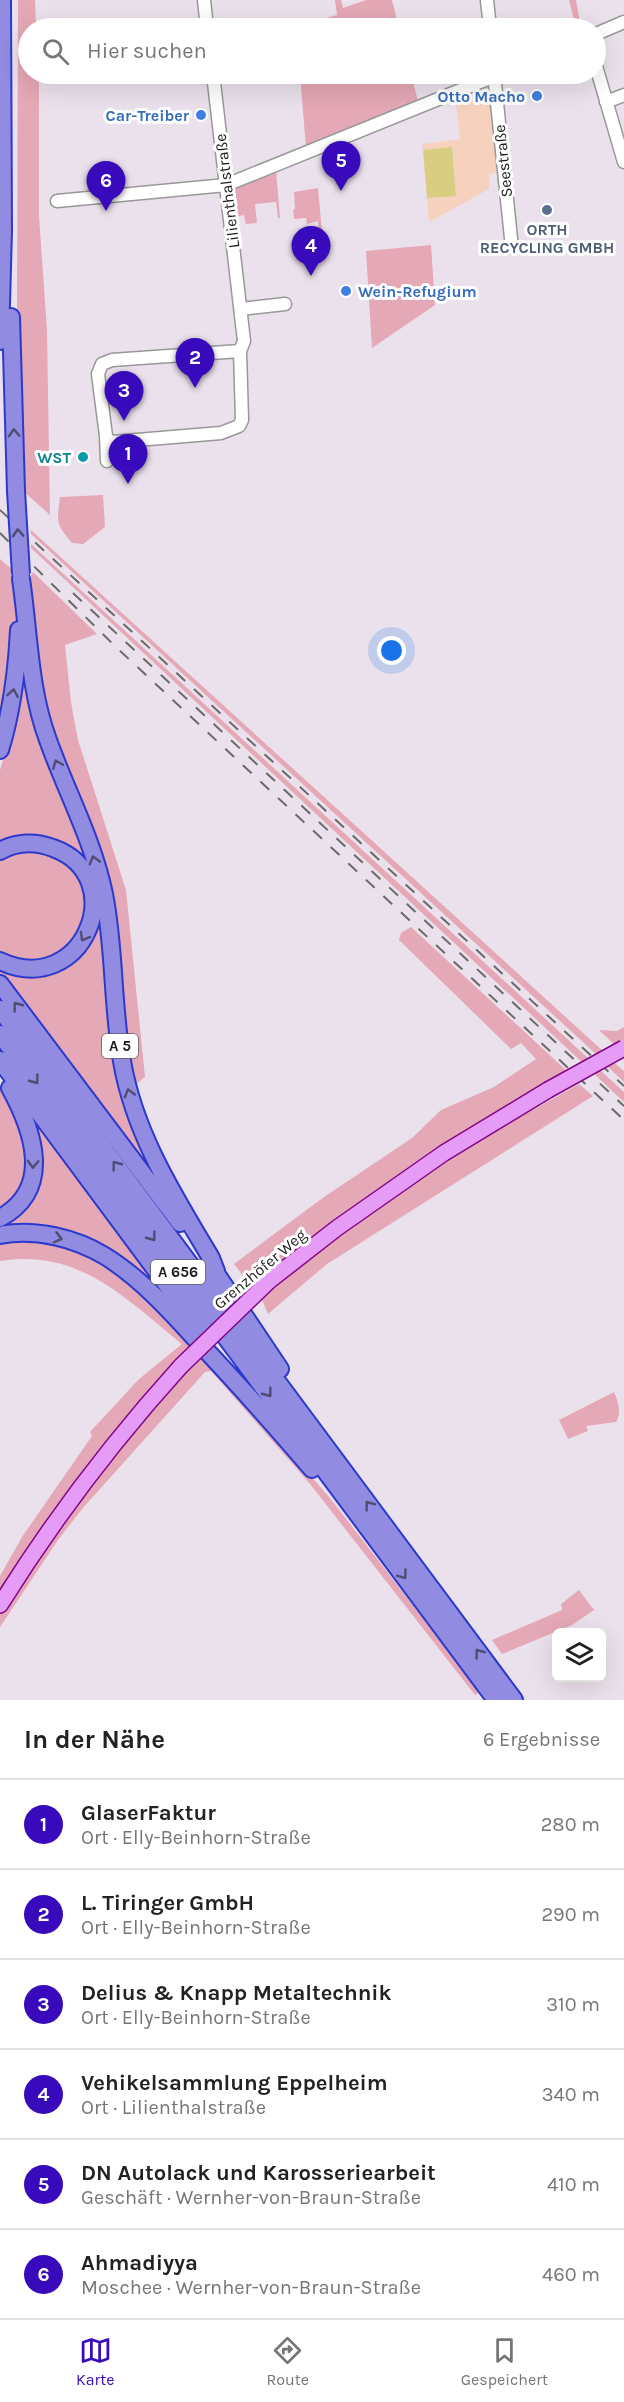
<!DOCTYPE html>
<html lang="de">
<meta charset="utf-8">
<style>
body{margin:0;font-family:Karla,sans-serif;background:#f2f2f2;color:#222}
.controls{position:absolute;right:18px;bottom:18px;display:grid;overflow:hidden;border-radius:9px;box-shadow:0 6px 24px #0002}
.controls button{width:54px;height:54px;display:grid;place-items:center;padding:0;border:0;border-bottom:2px solid #e0e0e0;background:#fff;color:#222;font:30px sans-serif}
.you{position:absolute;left:392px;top:651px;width:21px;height:21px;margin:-15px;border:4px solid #fff;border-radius:50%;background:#1a73e8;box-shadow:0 0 0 9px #1a73e833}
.badge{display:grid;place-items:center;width:39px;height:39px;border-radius:50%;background:#380abb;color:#fff;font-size:20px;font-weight:700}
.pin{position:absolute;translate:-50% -50px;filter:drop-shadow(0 2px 3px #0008)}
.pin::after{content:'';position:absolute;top:32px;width:21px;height:18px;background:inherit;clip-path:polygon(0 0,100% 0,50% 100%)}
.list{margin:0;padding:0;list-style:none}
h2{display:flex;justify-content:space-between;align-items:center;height:78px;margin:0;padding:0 24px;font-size:26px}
h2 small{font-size:20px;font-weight:400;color:#767676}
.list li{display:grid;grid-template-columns:39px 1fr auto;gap:18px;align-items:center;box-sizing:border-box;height:90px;padding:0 24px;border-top:2px solid #e0e0e0}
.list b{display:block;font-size:22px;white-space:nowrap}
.list p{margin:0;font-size:20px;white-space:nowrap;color:#767676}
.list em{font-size:20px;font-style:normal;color:#767676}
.icon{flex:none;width:33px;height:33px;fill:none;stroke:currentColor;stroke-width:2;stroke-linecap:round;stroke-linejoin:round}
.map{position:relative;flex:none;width:624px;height:1700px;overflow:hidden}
.search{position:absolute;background:#fff;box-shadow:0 6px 24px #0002;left:18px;right:18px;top:18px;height:66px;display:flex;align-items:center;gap:15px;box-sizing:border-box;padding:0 21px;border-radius:33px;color:#767676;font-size:22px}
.sheet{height:618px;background:#fff}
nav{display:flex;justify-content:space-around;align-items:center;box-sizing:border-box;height:84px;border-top:2px solid #e0e0e0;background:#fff;font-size:16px;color:#767676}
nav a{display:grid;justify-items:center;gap:3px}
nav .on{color:#380abb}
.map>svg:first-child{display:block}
.grass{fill:#e5a8b6}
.park{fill:#f6d1be}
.pitch{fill:#d8cd81}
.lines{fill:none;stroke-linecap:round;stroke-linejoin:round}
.minor-casing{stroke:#989898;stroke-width:15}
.major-casing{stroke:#80078a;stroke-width:18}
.highway-casing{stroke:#2c3acb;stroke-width:20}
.minor{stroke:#fff;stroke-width:12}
.major{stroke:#e69bf6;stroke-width:15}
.highway{stroke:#918be1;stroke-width:16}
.rail{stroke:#696969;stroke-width:2;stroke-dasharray:12 12;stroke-linecap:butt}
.major-bridge-casing{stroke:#80078a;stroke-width:18;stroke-linecap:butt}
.highway-bridge-casing{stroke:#2c3acb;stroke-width:20;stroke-linecap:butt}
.major-bridge{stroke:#e69bf6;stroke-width:15}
.highway-bridge{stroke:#918be1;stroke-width:16}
.oneway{stroke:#504d74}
.shop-dot{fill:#3f7fe0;stroke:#fff;stroke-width:2}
.service-dot{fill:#5c6f8a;stroke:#fff;stroke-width:2}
.culture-dot{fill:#0f9aa8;stroke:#fff;stroke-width:2}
.labels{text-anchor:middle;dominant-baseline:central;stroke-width:6;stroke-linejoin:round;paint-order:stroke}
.shield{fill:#fff;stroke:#5f5f5f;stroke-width:1.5}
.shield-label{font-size:15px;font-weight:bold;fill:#1b1b1b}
.shop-label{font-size:16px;font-weight:bold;fill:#366cbe;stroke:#fff;text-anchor:end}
.street-label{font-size:16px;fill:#1b1b1b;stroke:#fff}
.service-label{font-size:16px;font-weight:bold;fill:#4e5e75;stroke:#fff}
.culture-label{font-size:16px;font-weight:bold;fill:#0d838f;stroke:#fff;text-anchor:end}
</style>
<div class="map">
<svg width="624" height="1700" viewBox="0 0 624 1700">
<rect width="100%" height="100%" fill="#ebe1ec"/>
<path class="grass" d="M18 0H35L36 28H28V74H39V216L47 330 50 515 22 490 17 323Z
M335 0H341L343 8 366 0H392L399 28H296V26L337 15Z
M569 0H576L581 28H576Z
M300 74H411L418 101 306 148Z
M276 170 280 218H278L276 202 255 204 257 223 246 224 244 215 234 217 232 193 236 187Z
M318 188 322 232 319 235 318 221 307 224 306 218 294 219 293 210 295 209 294 192Z
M431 245 435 305 372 348 366 251Z
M103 495 105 527 83 544 72 543C55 523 57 522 60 497Z
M31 530 604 1052 598 1056 31 534Z
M31 544 590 1060 584 1064 31 548Z
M0 559 15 572 18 623 0 737Z
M33 572 97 634 65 645 71 702 78 740 126 890 145 1077 124 1094 169 1200 0 974V966L13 961 0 955V770L14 724 29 580Z
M411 927 568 1072 417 1175 579 1084 593 1096 327 1264 268 1314 263 1302 234 1264 324 1197 412 1138 441 1110 494 1087 536 1059 521 1043 511 1049 399 940 401 933Z
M624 1027V1045L618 1048 599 1030 617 1031Z
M611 1060 624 1071V1082L606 1065Z
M599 1069 624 1092V1102L592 1072Z
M0 1085 10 1102 22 1098 158 1280 137 1272 117 1258 0 1229Z
M0 1241C15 1241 32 1238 46 1241 109 1252 151 1301 194 1344L0 1597V1576L22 1537 92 1436 90 1432 139 1379 182 1344C126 1299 79 1248 0 1261Z
M203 1352 330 1498 480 1692 475 1695 310 1484 211 1371 205 1372 82 1509 58 1540 0 1627V1611L105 1462Z
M614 1392C618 1401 622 1413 616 1422L586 1426 588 1431 568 1439 559 1420Z
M579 1590 594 1610 572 1625 502 1654 492 1640 562 1610 561 1604Z"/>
<path class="park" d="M484 86 490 89 499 172 489 174V189L429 222 427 198 456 195 452 148 423 150 422 144 460 139 456 104 486 95Z"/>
<path class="pitch" d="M452 147 456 196 427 198 423 150Z"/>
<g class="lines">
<g class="minor-casing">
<path id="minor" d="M204 0 207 28
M487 0 490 28
M596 34 624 22
M596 66 624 162
M213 74 244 341 240 351 242 420 239 426 221 433 113 442 108 440 106 436 98 374 102 364 112 360 240 351
M494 74 512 248
M52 75 68 74
M606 102 624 95
M57 201 226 185 500 74
M241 309 285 304
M106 436 107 461"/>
</g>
<g class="major-casing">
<path id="major" d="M269 1281 337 1228 444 1153 548 1090
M0 1605C53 1520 113 1441 181 1366"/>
</g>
<g class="highway-casing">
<path id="highway" d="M11 317 16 491
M0 341 3 230 2 0
M21 579C29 633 29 689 48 740 66 791 93 840 104 894 115 949 112 1005 122 1061 134 1133 174 1196 211 1258L216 1271
M0 750C12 711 17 670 19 630
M0 851C16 842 35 841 53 848 133 877 83 1000 0 961
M0 984 180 1223
M0 1009 514 1700
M0 1034 496 1700
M0 1060 202 1332
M0 1218C54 1189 33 1130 10 1088
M0 1235C35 1228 75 1238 105 1256 142 1279 173 1314 202 1346 240 1386 276 1427 312 1469
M209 1263 280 1369"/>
</g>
<use href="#minor" class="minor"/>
<use href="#major" class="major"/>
<use href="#highway" class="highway"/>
<path class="rail" d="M0 510 624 1086
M0 533 117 648 624 1120
M73 593 624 1106"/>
<g class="major-bridge-casing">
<path id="major-bridge" d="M548 1090 624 1048
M181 1366 269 1281"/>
</g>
<g class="highway-bridge-casing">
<path id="highway-bridge" d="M16 491 21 574"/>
</g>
<use href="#major-bridge" class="major-bridge"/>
<use href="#highway-bridge" class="highway-bridge"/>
</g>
<defs><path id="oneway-chevron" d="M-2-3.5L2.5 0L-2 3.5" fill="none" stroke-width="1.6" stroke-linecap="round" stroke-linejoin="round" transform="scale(1.5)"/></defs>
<g class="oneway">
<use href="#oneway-chevron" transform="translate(14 433) rotate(-92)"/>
<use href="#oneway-chevron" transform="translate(18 533) rotate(-93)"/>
<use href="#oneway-chevron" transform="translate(13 693) rotate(-81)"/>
<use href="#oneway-chevron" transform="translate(57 764) rotate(-112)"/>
<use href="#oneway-chevron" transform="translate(94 860) rotate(-106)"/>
<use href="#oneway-chevron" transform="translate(84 937) rotate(119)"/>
<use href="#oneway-chevron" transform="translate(17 1006) rotate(-127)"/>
<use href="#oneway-chevron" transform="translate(35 1080) rotate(53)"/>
<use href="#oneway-chevron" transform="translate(129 1093) rotate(-106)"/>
<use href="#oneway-chevron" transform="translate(33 1164) rotate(92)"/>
<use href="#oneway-chevron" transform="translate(116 1165) rotate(-127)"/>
<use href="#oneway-chevron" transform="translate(152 1237) rotate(53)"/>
<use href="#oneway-chevron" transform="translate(58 1238) rotate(14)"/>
<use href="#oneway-chevron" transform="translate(268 1393) rotate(53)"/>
<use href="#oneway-chevron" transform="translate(369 1505) rotate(-127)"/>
<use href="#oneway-chevron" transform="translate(403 1575) rotate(54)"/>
<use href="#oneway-chevron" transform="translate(479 1653) rotate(-127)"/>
</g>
<g class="shop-dot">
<circle cx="537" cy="96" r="6"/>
<circle cx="201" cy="115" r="6"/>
<circle cx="346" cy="291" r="6"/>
</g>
<circle class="service-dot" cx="547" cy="210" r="6"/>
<circle class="culture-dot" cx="83" cy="457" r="6"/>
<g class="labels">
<g class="shield">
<rect x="102" y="1034" width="36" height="24" rx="4.5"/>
<rect x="151" y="1260" width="54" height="24" rx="4.5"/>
</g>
<g class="shield-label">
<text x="120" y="1046">A 5</text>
<text x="178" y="1272">A 656</text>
</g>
<g class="shop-label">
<text x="525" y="96">Otto Macho</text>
<text x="189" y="115">Car-Treiber</text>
<text x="358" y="291" text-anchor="start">Wein-Refugium</text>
</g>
<g class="street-label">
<text transform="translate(503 161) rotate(-96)">Seestraße</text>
<text transform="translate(227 191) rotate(-97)">Lilienthalstraße</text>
<text transform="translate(260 1269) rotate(-40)">Grenzhöfer Weg</text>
</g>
<g class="service-label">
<text x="547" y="229">ORTH<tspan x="547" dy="18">RECYCLING GMBH</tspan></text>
</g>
<g class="culture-label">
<text x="71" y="457">WST</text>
</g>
</g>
</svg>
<div class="controls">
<button><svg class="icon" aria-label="layers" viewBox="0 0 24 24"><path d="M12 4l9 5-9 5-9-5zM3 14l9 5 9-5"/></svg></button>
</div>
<div class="you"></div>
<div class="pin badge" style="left:128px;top:484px">1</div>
<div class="pin badge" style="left:195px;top:388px">2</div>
<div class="pin badge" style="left:124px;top:421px">3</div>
<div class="pin badge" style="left:311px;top:276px">4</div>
<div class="pin badge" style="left:341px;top:191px">5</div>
<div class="pin badge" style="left:106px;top:211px">6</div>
<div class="search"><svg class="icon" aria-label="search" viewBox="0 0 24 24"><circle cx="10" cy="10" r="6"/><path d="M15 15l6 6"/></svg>Hier suchen</div>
</div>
<section class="sheet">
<h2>In der Nähe<small>6 Ergebnisse</small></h2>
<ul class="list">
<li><span class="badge">1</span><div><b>GlaserFaktur</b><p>Ort · Elly-Beinhorn-Straße</p></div><em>280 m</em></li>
<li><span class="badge">2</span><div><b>L. Tiringer GmbH</b><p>Ort · Elly-Beinhorn-Straße</p></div><em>290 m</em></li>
<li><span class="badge">3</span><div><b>Delius &amp; Knapp Metaltechnik</b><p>Ort · Elly-Beinhorn-Straße</p></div><em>310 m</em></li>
<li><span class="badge">4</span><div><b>Vehikelsammlung Eppelheim</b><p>Ort · Lilienthalstraße</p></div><em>340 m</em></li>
<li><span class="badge">5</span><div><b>DN Autolack und Karosseriearbeit</b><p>Geschäft · Wernher-von-Braun-Straße</p></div><em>410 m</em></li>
<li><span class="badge">6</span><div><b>Ahmadiyya</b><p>Moschee · Wernher-von-Braun-Straße</p></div><em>460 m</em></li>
</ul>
</section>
<nav>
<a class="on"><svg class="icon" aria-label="map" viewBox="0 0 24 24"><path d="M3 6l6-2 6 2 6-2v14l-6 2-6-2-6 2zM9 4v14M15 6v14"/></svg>Karte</a>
<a><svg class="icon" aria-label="directions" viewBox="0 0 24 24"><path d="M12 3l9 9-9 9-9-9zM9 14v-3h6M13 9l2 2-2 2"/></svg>Route</a>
<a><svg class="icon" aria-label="saved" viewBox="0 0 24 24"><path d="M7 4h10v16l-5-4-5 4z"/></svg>Gespeichert</a>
</nav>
